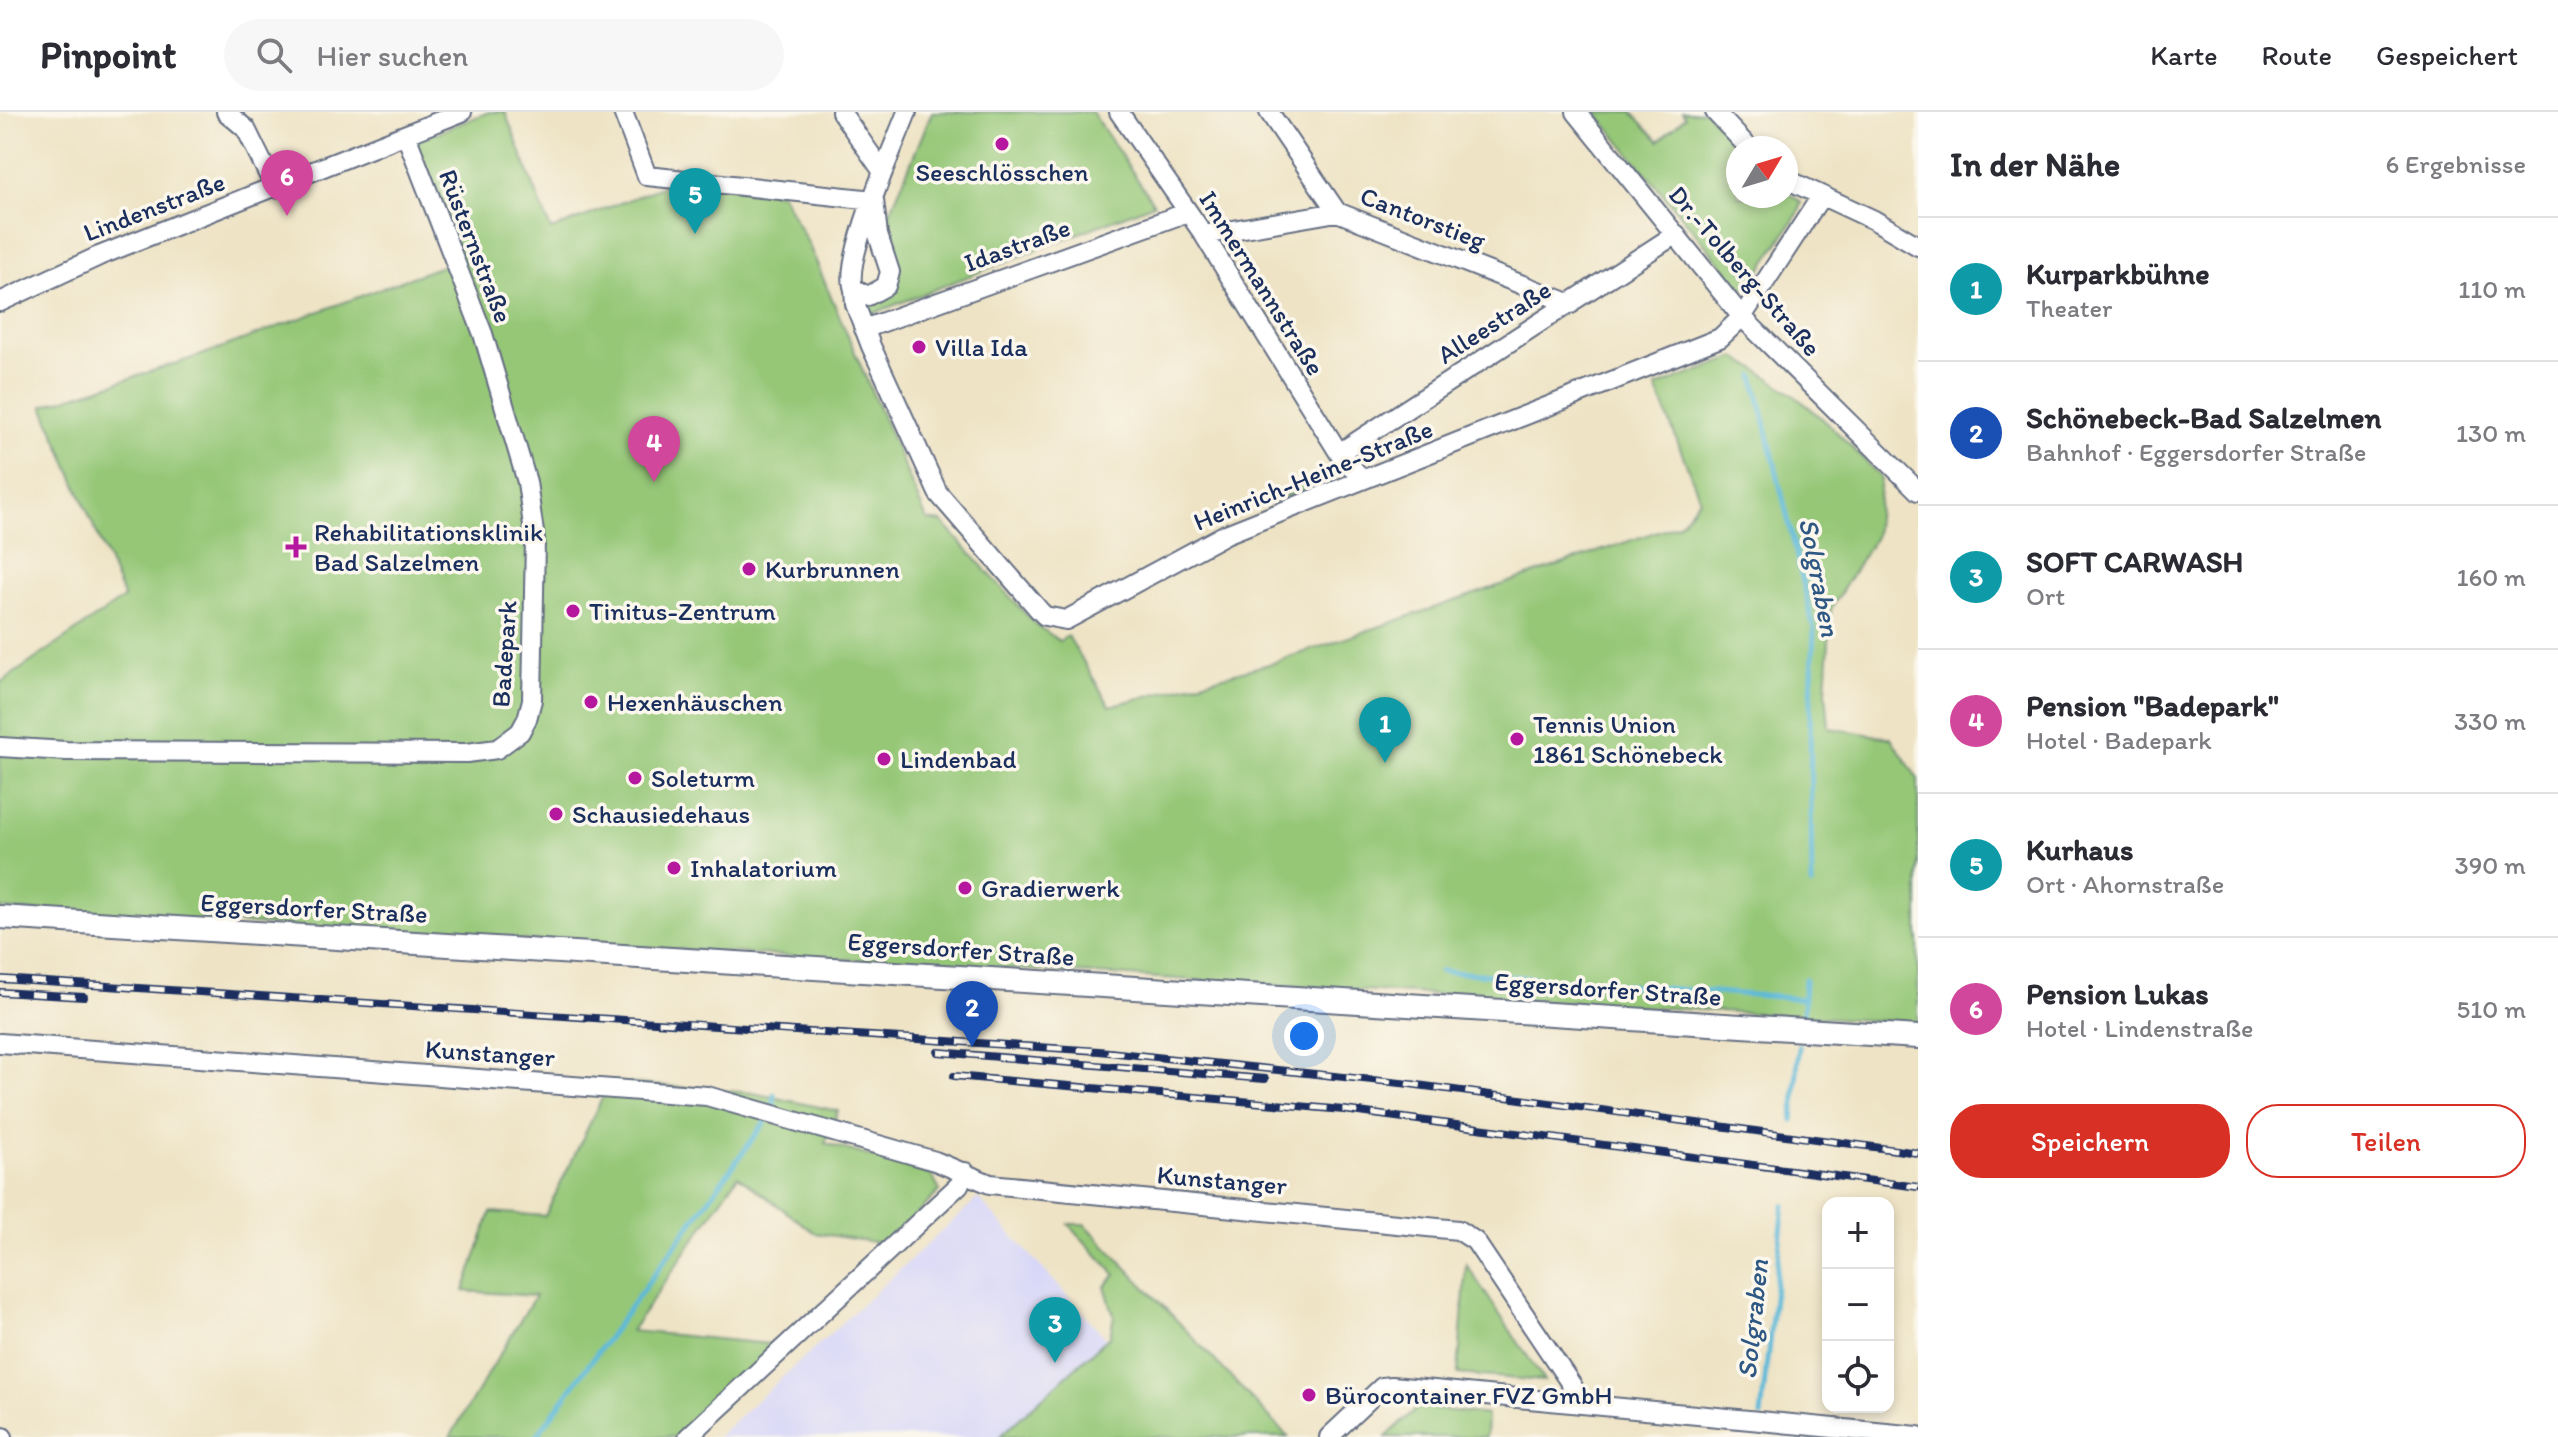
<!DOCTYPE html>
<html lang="de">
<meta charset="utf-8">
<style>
body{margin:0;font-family:Itim,sans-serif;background:#f7f7f7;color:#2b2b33}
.controls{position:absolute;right:24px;bottom:24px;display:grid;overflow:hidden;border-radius:16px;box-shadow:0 4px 12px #0003}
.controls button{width:72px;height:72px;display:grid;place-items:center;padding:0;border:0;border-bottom:2px solid #e1e1e2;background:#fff;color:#2b2b33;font:40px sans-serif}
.compass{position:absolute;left:1726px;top:24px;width:72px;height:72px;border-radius:50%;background:#fff;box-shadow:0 4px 12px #0003;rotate:52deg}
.you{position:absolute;left:1304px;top:924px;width:28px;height:28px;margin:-20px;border:6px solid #fff;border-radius:50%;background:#1a73e8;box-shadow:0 0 0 12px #1a73e833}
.badge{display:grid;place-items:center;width:52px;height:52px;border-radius:50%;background:#d93025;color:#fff;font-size:26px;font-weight:700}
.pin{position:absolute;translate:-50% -66px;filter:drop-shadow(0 2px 4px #0008)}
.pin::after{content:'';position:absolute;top:42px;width:28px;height:24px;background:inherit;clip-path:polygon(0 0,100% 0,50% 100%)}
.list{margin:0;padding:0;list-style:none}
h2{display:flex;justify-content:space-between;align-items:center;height:104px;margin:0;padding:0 32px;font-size:34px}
h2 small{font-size:26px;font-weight:400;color:#7c7c81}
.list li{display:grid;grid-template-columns:52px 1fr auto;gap:24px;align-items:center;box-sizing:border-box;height:144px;padding:0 32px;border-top:2px solid #e1e1e2}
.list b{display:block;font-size:30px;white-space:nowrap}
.list p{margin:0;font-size:26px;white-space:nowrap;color:#7c7c81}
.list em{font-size:26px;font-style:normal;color:#7c7c81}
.actions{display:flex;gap:16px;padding:24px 32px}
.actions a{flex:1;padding:18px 0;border:2px solid #d93025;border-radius:32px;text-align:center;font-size:28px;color:#d93025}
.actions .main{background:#d93025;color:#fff}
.icon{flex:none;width:44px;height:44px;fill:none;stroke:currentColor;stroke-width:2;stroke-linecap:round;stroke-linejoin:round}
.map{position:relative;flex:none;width:1918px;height:1325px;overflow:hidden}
header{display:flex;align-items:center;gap:48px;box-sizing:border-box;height:112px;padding:0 40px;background:#fff;border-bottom:2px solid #e1e1e2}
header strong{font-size:38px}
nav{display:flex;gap:44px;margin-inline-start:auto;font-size:28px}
.search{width:560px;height:72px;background:#f7f7f7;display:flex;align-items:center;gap:20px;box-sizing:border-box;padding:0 28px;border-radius:44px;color:#7c7c81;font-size:30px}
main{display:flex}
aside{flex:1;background:#fff}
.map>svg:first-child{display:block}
.built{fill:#d8d7f8}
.green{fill:#95c777;stroke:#587b6a;stroke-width:2}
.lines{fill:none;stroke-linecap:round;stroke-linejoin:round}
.stream{stroke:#5bb9d9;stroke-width:5}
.minor-casing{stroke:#656e82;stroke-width:22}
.tertiary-casing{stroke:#656e82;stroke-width:26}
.minor{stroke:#fff;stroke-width:18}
.tertiary{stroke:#fff;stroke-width:22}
.rail-casing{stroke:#1b2f5e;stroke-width:8}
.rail{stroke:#fbf7ec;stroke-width:5;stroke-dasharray:15;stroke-linecap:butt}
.poi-dot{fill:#b5179e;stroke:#fbf7ec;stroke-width:3}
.labels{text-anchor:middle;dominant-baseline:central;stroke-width:7;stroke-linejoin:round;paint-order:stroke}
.poi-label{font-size:26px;fill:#1b2f5e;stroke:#fbf7ec;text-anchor:start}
.street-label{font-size:26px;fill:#1b2f5e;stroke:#fbf7ec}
.water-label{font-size:28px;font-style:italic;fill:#2e5883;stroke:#fbf7ec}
</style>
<header>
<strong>Pinpoint</strong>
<div class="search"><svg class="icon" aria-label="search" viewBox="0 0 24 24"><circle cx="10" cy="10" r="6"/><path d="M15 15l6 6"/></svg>Hier suchen</div>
<nav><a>Karte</a><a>Route</a><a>Gespeichert</a></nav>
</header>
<main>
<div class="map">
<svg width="1918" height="1325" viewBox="0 0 1918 1325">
<rect width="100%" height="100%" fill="#fbf7ec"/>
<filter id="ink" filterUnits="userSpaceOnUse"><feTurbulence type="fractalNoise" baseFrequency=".0125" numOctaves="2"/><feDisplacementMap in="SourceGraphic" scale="16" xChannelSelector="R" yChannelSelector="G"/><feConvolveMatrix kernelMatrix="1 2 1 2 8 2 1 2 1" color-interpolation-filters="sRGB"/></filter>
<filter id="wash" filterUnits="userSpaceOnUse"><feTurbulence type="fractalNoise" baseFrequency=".006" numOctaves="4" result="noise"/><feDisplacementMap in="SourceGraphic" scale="32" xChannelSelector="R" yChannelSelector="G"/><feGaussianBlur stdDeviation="1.8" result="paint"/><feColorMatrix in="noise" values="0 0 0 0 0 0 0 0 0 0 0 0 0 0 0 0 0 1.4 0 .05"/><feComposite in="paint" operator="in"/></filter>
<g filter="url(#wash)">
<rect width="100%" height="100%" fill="#eee3c5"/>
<path class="built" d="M978 1086 1107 1227 999 1325H717Z"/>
<path class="green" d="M489 0H505L551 118 684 66 781 81 808 131 927 408 942 410 1033 510 1059 529 1068 524 1110 594 1273 551 1679 412 1700 387 1656 275 1736 245C1799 282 1832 312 1881 366L1875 425 1831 497 1826 579 1829 616 1891 626 1918 667V911L0 797V571L124 486 43 294 199 244 458 148 411 31Z
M932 0H1092L1154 92 864 205 861 198C927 167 886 157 888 105Z
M1632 0 1659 29 1685 5 1682 0H1706L1739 36 1738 84H1786V79L1801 90 1799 100 1750 174 1745 177 1740 175 1596 1Z
M1336 351 1339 356 1332 366 1270 393Z
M610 970 753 981 838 999 825 1031 931 1062 940 1079 887 1132 815 1121 738 1064 631 1219 781 1233 676 1325H450L535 1184 464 1179 491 1100 545 1104Z
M1068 1112H1085L1288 1325H999L1110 1224 1114 1204 1105 1174 1116 1163Z
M1466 1152 1544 1269 1458 1262Z
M1418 1295 1487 1303 1486 1325H1386Z"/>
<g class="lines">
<path class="stream" d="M1754 264 1814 517 1810 611 1812 774
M1440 859 1804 887
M1803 904 1805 867
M774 992V982
M1793 1008 1799 934
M1761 1304 1784 1093
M536 1325 765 1010"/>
</g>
</g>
<g filter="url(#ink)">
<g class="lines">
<g class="minor-casing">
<path id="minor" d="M226 0 246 17 275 76
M623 0 647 64 874 88
M841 0 883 60
M1119 0 1204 123 1339 341 1362 367
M1269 0 1337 100
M1576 0 1742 205 1918 379
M1715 0 1749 36
M1786 67 1874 108 1918 134
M874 88 878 123 890 160 886 174 868 184 854 177C841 151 895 32 907 0
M1204 123 1337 100 1571 192
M854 177 855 192 871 234 938 381 1039 498 1045 504 1066 508 1226 422 1720 226 1742 205 1820 86
M0 190 99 144 462 0
M864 217 1188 100
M1339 341 1676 122
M0 635 66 639 467 641 497 637 520 620 527 607 532 588 535 428 527 370 483 222 406 23
M0 931 707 984 935 1049 990 1072 1458 1118 1475 1129 1573 1275 1578 1290
M0 1325H3
M688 1325 959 1073 965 1060
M1329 1325 1382 1275 1392 1274 1918 1324"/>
</g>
<g class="tertiary-casing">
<path id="tertiary" d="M0 805 1918 925"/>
</g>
<use href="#minor" class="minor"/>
<use href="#tertiary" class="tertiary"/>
<g class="rail-casing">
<path id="rail" d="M0 867 1099 939 1410 972 1918 1041
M0 880 84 885
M938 940 1265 967
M954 964 1344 998 1918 1075"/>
</g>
<use href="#rail" class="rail"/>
</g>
</g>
<g class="poi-dot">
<circle cx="1002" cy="32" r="8"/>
<circle cx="919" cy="235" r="8"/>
<path d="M292 423h8v8h8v8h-8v8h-8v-8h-8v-8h8z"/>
<circle cx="749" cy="457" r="8"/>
<circle cx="573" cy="499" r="8"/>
<circle cx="591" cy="590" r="8"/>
<circle cx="1517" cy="627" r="8"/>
<circle cx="884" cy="647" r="8"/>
<circle cx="635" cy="666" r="8"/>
<circle cx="556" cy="702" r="8"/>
<circle cx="674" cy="756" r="8"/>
<circle cx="965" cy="776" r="8"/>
<circle cx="1309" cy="1283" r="8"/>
</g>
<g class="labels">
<g class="poi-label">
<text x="1002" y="60" text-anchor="middle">Seeschlösschen</text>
<text x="935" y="235">Villa Ida</text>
<text x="314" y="420">Rehabilitationsklinik<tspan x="314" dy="30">Bad Salzelmen</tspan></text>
<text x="765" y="457">Kurbrunnen</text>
<text x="589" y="499">Tinitus-Zentrum</text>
<text x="607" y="590">Hexenhäuschen</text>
<text x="1533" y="612">Tennis Union<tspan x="1533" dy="30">1861 Schönebeck</tspan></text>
<text x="900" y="647">Lindenbad</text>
<text x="651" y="666">Soleturm</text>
<text x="572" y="702">Schausiedehaus</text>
<text x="690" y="756">Inhalatorium</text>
<text x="981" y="776">Gradierwerk</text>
<text x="1325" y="1283">Bürocontainer FVZ GmbH</text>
</g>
<g class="street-label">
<text transform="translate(154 95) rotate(-21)">Lindenstraße</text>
<text transform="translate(1423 106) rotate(21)">Cantorstieg</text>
<text transform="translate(1017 133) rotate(-20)">Idastraße</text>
<text transform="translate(476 134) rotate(69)">Rüsternstraße</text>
<text transform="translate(1745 159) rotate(49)">Dr.-Tolberg-Straße</text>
<text transform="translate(1262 171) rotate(58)">Immermannstraße</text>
<text transform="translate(1494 210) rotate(-33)">Alleestraße</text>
<text transform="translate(1313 363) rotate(-22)">Heinrich-Heine-Straße</text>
<text transform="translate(504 542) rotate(-86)">Badepark</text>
<text transform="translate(314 796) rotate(3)">Eggersdorfer Straße</text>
<text transform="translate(961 837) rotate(4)">Eggersdorfer Straße</text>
<text transform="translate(1608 877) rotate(4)">Eggersdorfer Straße</text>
<text transform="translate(490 941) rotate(4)">Kunstanger</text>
<text transform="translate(1222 1068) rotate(5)">Kunstanger</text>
</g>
<g class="water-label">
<text transform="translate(1820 465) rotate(79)">Solgraben</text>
<text transform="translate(1752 1207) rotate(-84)">Solgraben</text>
</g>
</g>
</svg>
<div class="controls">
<button>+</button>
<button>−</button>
<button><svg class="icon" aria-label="locate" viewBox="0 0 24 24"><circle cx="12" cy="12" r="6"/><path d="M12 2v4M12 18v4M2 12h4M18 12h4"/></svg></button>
</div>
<svg class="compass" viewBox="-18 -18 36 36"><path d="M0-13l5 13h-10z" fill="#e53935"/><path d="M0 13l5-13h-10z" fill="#7c7c81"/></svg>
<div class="you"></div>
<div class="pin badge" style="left:1385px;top:651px;background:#0f9aa8">1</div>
<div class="pin badge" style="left:972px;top:935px;background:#1a4fb4">2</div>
<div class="pin badge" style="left:1055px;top:1251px;background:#0f9aa8">3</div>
<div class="pin badge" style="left:654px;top:370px;background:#d1479c">4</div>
<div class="pin badge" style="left:695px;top:122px;background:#0f9aa8">5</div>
<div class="pin badge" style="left:287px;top:104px;background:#d1479c">6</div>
</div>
<aside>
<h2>In der Nähe<small>6 Ergebnisse</small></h2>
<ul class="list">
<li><span class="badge" style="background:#0f9aa8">1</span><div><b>Kurparkbühne</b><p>Theater</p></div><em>110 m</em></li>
<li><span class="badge" style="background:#1a4fb4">2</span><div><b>Schönebeck-Bad Salzelmen</b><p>Bahnhof · Eggersdorfer Straße</p></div><em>130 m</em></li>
<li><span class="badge" style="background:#0f9aa8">3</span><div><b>SOFT CARWASH</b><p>Ort</p></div><em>160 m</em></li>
<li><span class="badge" style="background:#d1479c">4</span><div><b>Pension &quot;Badepark&quot;</b><p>Hotel · Badepark</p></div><em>330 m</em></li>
<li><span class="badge" style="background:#0f9aa8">5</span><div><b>Kurhaus</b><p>Ort · Ahornstraße</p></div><em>390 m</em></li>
<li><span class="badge" style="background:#d1479c">6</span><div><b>Pension Lukas</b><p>Hotel · Lindenstraße</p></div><em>510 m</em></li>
</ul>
<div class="actions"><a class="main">Speichern</a><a>Teilen</a></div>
</aside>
</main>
